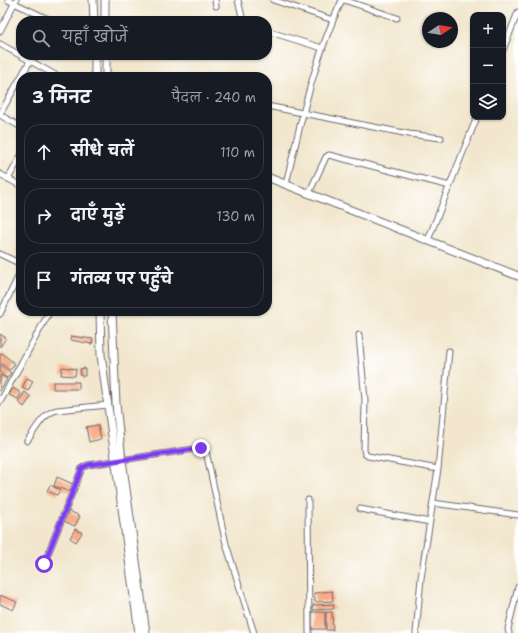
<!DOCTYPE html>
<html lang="hi">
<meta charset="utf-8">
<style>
body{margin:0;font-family:"Shantell Sans","Playpen Sans Deva",sans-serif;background:#20242c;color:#f1f3f6}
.controls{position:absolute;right:12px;top:12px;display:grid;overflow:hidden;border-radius:8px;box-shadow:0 1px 3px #0004}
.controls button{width:36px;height:36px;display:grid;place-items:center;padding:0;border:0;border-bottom:1px solid #363941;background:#171b24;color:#f1f3f6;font:20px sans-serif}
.compass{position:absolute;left:422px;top:12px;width:36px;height:36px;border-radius:50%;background:#171b24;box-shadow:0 1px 3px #0004;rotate:78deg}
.stop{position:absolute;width:12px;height:12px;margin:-9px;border:3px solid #7c3aed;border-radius:50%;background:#fff}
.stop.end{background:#7c3aed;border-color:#fff;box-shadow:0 1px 4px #0008}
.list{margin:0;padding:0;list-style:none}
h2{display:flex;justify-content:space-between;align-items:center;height:52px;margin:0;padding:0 16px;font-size:17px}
h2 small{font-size:13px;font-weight:400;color:#9ea1a6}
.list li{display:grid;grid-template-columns:26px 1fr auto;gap:12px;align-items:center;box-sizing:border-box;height:56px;margin:0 8px 8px;padding:0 8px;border:1px solid #363941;border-radius:16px}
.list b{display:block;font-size:15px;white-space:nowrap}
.list em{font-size:13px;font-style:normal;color:#9ea1a6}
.icon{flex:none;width:22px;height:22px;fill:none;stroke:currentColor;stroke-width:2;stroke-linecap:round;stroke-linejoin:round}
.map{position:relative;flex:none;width:518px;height:633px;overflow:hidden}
.search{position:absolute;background:#171b24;box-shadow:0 1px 3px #0004;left:16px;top:16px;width:256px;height:44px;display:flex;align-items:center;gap:10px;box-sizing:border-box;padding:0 14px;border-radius:16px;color:#9ea1a6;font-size:15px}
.panel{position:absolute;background:#171b24;box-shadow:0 1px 3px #0004;left:16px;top:72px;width:256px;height:244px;border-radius:16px}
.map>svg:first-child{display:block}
.building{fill:#f9ab85}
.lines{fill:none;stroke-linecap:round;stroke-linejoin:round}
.street-casing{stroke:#6b676e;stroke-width:7}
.secondary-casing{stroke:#6b676e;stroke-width:9}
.street{stroke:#fff;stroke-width:5}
.secondary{stroke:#fff;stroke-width:7}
.route{stroke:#7c3aed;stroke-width:5}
</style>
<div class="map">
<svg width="518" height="633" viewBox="0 0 518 633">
<rect width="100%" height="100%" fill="#fff"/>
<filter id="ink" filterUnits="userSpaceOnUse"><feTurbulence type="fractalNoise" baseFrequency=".025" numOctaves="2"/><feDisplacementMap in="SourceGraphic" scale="8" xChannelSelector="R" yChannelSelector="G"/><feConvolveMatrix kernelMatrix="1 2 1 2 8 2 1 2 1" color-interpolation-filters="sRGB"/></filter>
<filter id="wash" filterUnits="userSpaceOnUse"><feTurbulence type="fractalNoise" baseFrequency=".012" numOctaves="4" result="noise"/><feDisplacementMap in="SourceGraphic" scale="16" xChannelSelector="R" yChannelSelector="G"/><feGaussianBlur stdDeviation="0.9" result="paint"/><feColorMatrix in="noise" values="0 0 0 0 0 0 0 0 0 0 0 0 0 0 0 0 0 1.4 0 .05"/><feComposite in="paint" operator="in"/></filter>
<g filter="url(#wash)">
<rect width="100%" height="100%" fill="#f2e7ce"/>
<g id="blocks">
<path class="building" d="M0 334 6 338 0 347Z
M71 336 93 339 92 344 70 340Z
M2 353 15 364 10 370 0 362V355Z
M0 364 11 373 7 378 0 373Z
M62 367 76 369 75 376 61 375Z
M85 368V376H81L80 369Z
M0 375 7 379 0 391Z
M27 378 33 381 28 391 22 388Z
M53 382H79V389H53Z
M13 388 21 393 18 399 9 395Z
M25 392 31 397 24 407 18 402Z
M98 425 101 439 89 442 86 427Z
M57 477 73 484 70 492 54 486Z
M50 485 60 490 57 495 47 491Z
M69 511 80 516 75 526 64 521Z
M75 529 82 533 76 542 70 538Z
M332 591 333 601 315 602 314 593Z
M0 595 17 602 13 610 0 604Z
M333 604 334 609 313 610V605Z
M312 612H325V629H312Z
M326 612H332L333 630H326Z"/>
</g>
</g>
<g filter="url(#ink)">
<use href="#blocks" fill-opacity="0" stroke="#6b676e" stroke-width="1"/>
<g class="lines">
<g class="street-casing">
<path id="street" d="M8 0 52 21
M215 0 216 6
M238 0 243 21
M273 0 333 20
M344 0 397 18
M0 31 16 0
M267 31 322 48
M0 44 59 77
M503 50 518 12
M267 106 409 134 441 138
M0 114 30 61
M0 115 21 127
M0 174 21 186
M8 179 21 156
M286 184C301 121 314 59 342 0
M309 193 326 157 329 155 450 186
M428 240 477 117
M0 254 21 264
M0 314 21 271
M359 335 365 400 364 450 365 454 368 456 438 469
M0 402 50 311
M27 441C36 429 43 413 57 410L108 405
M308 500 309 633
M433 503 518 515
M360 509 430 522
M44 564 82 468 88 465 201 448 206 452 207 456 226 544 254 633
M416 633 421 578 438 469 449 351
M509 633 508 629 518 587"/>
</g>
<g class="secondary-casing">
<path id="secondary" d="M93 0 94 21
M105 0V21
M95 55V77
M106 55V77
M267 177 518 276
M100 311 101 355 139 633
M112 311 116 404 122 460 146 633"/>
</g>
<use href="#street" class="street"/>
<use href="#secondary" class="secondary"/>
</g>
</g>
<g class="lines" filter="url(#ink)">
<path class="route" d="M44 564 82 468 88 465 201 448"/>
</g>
</svg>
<div class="controls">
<button>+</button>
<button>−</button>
<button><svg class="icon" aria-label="layers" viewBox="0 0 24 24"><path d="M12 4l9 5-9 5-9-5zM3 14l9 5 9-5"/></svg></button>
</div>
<svg class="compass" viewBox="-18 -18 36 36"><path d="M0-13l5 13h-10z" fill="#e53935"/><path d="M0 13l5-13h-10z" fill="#9ea1a6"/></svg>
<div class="stop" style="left:44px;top:564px"></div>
<div class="stop end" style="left:201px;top:448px"></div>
<div class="search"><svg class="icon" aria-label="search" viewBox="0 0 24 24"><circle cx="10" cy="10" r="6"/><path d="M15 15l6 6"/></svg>यहाँ खोजें</div>
<section class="panel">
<h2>3 मिनट<small>पैदल · 240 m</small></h2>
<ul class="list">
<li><svg class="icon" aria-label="ahead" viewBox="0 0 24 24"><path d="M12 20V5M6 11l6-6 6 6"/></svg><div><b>सीधे चलें</b></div><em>110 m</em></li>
<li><svg class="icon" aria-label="right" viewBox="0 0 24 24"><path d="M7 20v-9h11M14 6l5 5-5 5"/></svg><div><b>दाएँ मुड़ें</b></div><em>130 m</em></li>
<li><svg class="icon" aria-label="arrive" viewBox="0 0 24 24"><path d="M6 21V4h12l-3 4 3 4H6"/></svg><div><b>गंतव्य पर पहुँचे</b></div></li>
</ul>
</section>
</div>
